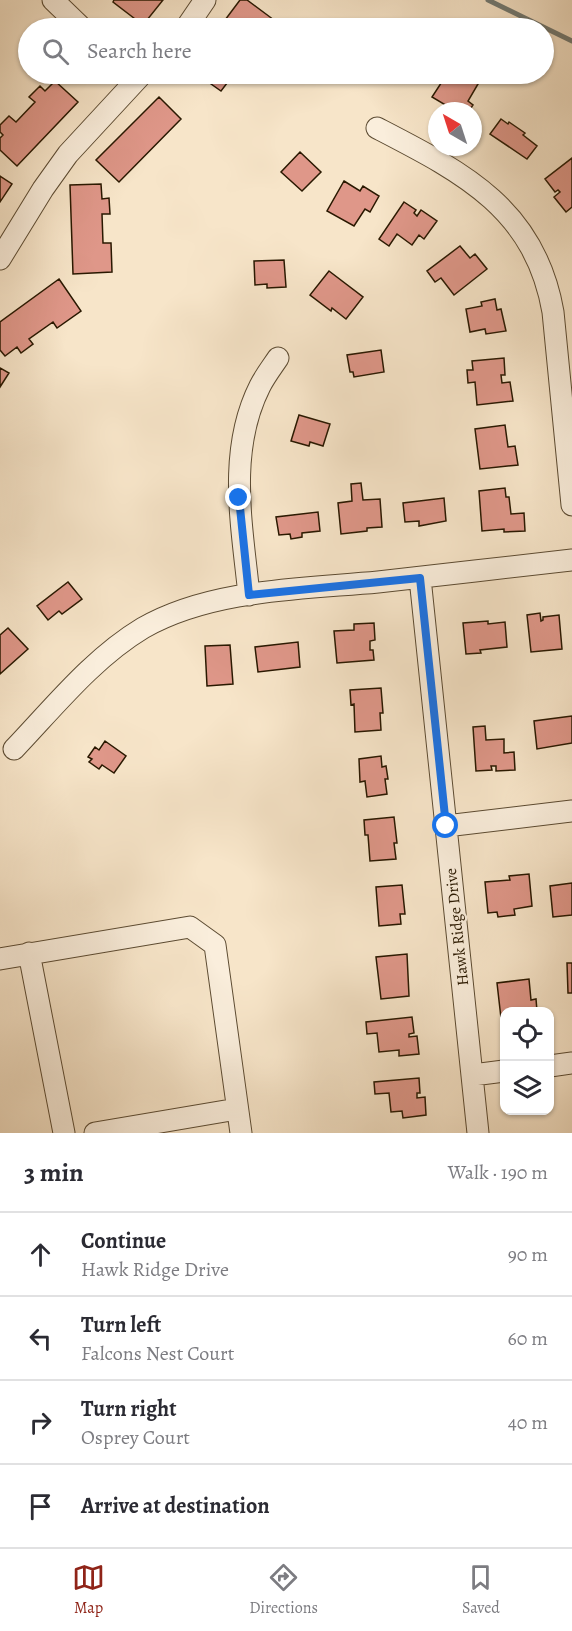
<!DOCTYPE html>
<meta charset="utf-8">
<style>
body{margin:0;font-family:Alegreya,serif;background:#f7f7f7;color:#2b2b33}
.controls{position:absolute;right:18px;bottom:18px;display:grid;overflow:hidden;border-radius:12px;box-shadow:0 2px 4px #0004}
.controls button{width:54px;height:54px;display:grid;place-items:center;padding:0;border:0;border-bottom:2px solid #e1e1e2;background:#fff;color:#2b2b33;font:30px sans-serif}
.compass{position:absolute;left:428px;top:102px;width:54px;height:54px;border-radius:50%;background:#fff;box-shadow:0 2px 4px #0004;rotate:321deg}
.stop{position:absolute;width:18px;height:18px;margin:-14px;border:4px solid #1a73e8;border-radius:50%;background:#fff}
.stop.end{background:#1a73e8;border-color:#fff;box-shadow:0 2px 6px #0008}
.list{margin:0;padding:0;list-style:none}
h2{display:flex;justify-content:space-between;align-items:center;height:78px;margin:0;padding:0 24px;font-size:26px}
h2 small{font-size:20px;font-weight:400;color:#7c7c81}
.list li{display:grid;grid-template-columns:39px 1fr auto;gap:18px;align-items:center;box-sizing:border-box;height:84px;padding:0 24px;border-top:2px solid #e1e1e2}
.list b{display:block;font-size:22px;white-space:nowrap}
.list p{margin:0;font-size:20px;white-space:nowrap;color:#7c7c81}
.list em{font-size:20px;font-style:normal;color:#7c7c81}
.icon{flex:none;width:33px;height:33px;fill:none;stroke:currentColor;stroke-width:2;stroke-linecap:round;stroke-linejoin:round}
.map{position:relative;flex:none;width:572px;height:1133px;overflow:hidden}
.search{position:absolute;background:#fff;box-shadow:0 2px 4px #0004;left:18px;right:18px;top:18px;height:66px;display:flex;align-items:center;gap:15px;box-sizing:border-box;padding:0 21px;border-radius:33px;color:#7c7c81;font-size:22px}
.sheet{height:414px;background:#fff}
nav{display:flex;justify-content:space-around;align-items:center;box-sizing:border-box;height:84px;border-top:2px solid #e1e1e2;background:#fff;font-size:16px;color:#7c7c81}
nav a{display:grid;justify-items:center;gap:3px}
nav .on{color:#8f2418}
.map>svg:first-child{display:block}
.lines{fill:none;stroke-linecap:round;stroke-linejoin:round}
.stream{stroke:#727a74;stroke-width:5}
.building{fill:#df9789;stroke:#291800;stroke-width:1.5}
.minor-casing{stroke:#5c4b32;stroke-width:23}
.minor{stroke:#faeedc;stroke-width:21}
.route{stroke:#1a73e8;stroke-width:8}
.labels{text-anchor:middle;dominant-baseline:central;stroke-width:4.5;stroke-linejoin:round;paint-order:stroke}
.street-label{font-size:16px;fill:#291800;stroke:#faeedc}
</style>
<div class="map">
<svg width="572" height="1133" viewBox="0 0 572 1133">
<rect width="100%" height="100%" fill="#f7e5c9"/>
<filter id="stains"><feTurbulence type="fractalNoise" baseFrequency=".00333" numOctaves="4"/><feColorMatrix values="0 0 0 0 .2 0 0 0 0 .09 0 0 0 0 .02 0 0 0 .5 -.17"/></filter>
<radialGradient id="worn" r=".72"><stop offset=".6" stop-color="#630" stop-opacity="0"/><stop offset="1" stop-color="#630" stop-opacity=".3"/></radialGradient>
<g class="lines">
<path class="stream" d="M488 0 572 41"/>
</g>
<path class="building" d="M114 0H163L143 25 113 2Z
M240 0H247L274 20 267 28H219Z
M197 74H234L221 91Z
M447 74H460L478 84 468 101 473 105 469 111H450L448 110 449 107 432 97Z
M55 81 78 102 17 166 0 150V138L3 135 0 132V125L9 116 16 122 35 102 29 97 40 86 45 91Z
M159 97 181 119 119 182 96 160Z
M501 119 508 124 509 122 525 133 523 135 537 146 527 159 490 134Z
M300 152 321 172 302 191 281 172Z
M572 158V207L566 212 554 197 560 192 558 190 555 192 545 179Z
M0 176 12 184 0 202Z
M344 181 360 191 363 186 379 196 370 212 365 209 354 226 327 211Z
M101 184 102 199 109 198 110 214H102L103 243H111L112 272 73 274 70 185Z
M404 202 416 210 414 213 417 216 421 210 437 221 424 239 419 235 412 245 397 234 389 246 379 239Z
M460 246 470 258 475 254 487 269 454 295 441 278 435 282 427 271Z
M284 260 286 287 267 288V284L255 285 254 261Z
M329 271 363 297 346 319 332 308 331 311 310 295Z
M59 279 81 311 57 328 53 322 29 339 33 344 21 353 17 347 5 356 0 350V322Z
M495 299 497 310 501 309 506 331 486 334 485 329 470 332 466 309 482 306 481 302Z
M381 350 384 372 354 377 353 372H350L347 355Z
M504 358 505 375H501L502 383 510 382 513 401 477 405 475 382 468 383 467 370H473L472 361Z
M0 368 9 373 0 387Z
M299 415 330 424 323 446 310 442 309 446 291 441Z
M505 425 508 447 515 446 518 465 480 469 475 429Z
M361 483 363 500 380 499 382 527 367 528V531L341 534 338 503 352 501 351 484Z
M505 488 506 497H509L511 514 524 513 525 531 504 532V529L482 531 479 491Z
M444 498 446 521 419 526V521L405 522 403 503Z
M318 512 320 531 302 533V537L291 539 290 534 279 535 276 517Z
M68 582 82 599 62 614 59 611 48 620 37 606Z
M540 613 541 621 543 620V617L559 615 562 649 531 652 527 615Z
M488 621V624L505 622 507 647 480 650 481 653 466 654 463 623Z
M374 623 375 640 370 641V650H373L374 660 337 663 334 631 354 630V624Z
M8 628 28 649 0 674V635Z
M298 642 300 667 258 672 255 647Z
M230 645 233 684 207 686 205 646Z
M381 688 383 713H380L381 730 355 732 354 704 351 705 350 690Z
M572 716V743L537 749 534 721Z
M485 726 486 740 504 739V753L514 752 515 770 496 771V766H491L492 770 476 771 473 727Z
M105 741 126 756 114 773 102 765 99 769 89 762 92 759 88 757 95 747 99 750Z
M381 756 382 767 386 766 388 779H385L387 794 367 797 365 781 360 782 359 759Z
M394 817 397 843H394L396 859 370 861 368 835H365L364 820Z
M529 874 532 906 514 909 515 915 498 917 497 912 488 913 485 882 510 880 509 876Z
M572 883V915L553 917 550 886Z
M402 885 405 914H400L401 924 379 926 376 887Z
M407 954 409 996 381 999 376 957Z
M567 963H572V993H568Z
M529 979 531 1000 536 999 537 1011H504V1017L501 1018 497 983Z
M412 1017 414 1033 409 1034V1037L417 1036 419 1054 399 1056V1050L379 1052 377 1033 367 1034 366 1022Z
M419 1078 420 1093H417V1098L425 1097 426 1115 403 1118 402 1111 391 1112 389 1093 375 1094 374 1082Z"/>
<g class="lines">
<g class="minor-casing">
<path id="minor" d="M53 0 82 28
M186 28 205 0
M377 128C462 172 535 208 553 312L572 505
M0 259 43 189 68 154 142 74
M420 578 478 1133
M249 595C242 526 227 451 260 386 265 376 272 367 278 358
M14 749C54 707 93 658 143 628 211 589 302 589 378 582 443 575 507 567 572 560
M446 826 572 811
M29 953 64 1133
M0 959 190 927 215 945 241 1133
M550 1066 572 1063
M473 1075 504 1071
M95 1133 237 1109"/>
</g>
<use href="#minor" class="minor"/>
</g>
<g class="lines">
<path class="route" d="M239 498 249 595 420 578 446 826"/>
</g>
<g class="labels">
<g class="street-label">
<text transform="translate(457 927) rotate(-96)">Hawk Ridge Drive</text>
</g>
</g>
<rect width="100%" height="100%" filter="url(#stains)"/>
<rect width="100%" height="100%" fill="url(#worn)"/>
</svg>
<div class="controls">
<button><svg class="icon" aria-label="locate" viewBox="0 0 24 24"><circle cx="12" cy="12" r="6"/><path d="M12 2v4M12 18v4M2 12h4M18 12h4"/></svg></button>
<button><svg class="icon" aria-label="layers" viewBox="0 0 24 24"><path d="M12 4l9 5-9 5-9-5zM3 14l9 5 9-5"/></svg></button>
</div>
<svg class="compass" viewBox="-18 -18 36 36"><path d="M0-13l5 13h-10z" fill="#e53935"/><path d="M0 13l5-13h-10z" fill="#7c7c81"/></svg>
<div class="stop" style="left:446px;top:826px"></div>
<div class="stop end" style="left:239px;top:498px"></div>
<div class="search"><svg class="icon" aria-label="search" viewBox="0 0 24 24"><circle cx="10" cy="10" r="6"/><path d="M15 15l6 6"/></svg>Search here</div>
</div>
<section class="sheet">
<h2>3 min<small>Walk · 190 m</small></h2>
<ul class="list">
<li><svg class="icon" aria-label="ahead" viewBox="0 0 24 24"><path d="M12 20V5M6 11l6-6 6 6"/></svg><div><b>Continue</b><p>Hawk Ridge Drive</p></div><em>90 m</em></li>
<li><svg class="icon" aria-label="left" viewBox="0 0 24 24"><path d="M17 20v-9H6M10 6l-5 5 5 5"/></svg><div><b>Turn left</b><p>Falcons Nest Court</p></div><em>60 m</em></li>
<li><svg class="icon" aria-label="right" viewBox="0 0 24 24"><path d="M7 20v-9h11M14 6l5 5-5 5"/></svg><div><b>Turn right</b><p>Osprey Court</p></div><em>40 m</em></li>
<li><svg class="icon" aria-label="arrive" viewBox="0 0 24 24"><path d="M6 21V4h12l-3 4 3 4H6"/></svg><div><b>Arrive at destination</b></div></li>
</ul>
</section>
<nav>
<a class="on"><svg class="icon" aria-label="map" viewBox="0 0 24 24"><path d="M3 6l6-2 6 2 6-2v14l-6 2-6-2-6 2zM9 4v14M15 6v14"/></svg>Map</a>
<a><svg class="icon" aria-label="directions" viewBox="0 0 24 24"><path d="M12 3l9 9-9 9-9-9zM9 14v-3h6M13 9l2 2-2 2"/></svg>Directions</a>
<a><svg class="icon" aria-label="saved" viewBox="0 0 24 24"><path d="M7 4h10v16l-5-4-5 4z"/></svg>Saved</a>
</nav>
